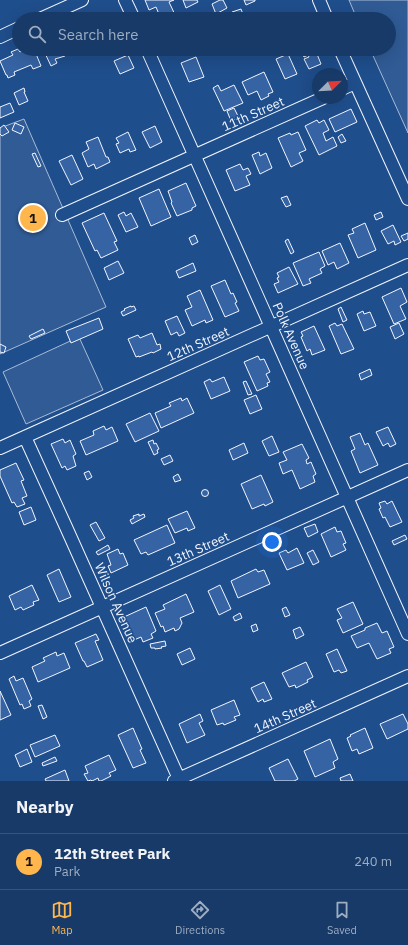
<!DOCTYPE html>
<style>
body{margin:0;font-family:"IBM Plex Sans",sans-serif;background:#244571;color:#f1f3f6}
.compass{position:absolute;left:312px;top:68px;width:36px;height:36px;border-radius:50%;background:#173a69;box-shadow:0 4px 16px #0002;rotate:66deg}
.you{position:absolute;left:272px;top:542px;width:14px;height:14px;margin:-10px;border:3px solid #fff;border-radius:50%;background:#1a73e8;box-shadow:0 0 0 6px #1a73e833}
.badge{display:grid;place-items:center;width:26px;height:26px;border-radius:50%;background:#ffb74d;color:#111;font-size:13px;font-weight:700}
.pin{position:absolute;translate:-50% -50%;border:2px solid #fff;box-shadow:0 1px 4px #0006}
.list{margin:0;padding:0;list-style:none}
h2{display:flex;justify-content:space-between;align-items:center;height:52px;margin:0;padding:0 16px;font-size:17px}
h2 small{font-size:13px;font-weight:400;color:#9eadc0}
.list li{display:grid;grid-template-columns:26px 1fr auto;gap:12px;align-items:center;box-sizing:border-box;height:56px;padding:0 16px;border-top:1px solid #36547d}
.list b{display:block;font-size:15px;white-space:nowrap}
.list p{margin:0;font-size:13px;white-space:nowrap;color:#9eadc0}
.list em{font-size:13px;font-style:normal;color:#9eadc0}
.icon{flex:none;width:22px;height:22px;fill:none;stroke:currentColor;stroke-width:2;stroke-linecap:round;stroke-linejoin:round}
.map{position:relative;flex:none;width:408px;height:781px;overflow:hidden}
.search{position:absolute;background:#173a69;box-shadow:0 4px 16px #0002;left:12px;right:12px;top:12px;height:44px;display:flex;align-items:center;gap:10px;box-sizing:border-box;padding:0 14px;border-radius:22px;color:#9eadc0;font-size:15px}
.sheet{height:108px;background:#173a69}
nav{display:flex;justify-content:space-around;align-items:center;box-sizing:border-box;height:56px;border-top:1px solid #36547d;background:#173a69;font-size:11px;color:#9eadc0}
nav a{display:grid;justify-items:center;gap:2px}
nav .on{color:#ffb74d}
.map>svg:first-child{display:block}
.built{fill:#305b95;stroke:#a8bbd7}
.building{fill:#3563a3;stroke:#f2f6ff}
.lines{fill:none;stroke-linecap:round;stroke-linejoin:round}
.minor-casing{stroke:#f2f6ff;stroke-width:14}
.minor{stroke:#1f4e8c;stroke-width:12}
.labels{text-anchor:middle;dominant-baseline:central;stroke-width:3;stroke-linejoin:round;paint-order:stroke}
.street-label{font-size:13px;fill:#f2f6ff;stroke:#1f4e8c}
</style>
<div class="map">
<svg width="408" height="781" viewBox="0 0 408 781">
<rect width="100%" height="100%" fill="#1f4e8c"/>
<path class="built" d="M349 0H408V133L370 49H389V19H357Z
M24 119 106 307 0 354V128Z
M79 337 103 390 26 424 3 372Z"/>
<path class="building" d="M145 0H174L169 2 177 19H161L156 7 149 10Z
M183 0H197L198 2 186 8Z
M220 0H223L227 8 216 14 212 4Z
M244 0H255V1L246 5Z
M241 9 244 17 240 19H235L232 12Z
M108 13 111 19H94Z
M189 13 191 19H184L183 15Z
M18 49 20 52 25 49H34L41 66 33 69 31 65 14 72 15 75 8 78 7 75H6L0 61 13 55 11 52Z
M43 49H58L61 55 64 54 65 56 55 59 57 63 51 66Z
M300 49H315L317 52 312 54 313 55 317 54 321 64 309 69 304 59 309 57 308 55 304 57Z
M288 54 297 74 285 79 276 59Z
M128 55 134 68 120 74 114 61Z
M196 57 204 77 189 82 181 63Z
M264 72 273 92 268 94 269 96 261 100 257 91 248 95 242 82Z
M218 85 221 91 234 85 243 103 224 111 213 88Z
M24 88 25 92H24L28 101 19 105 14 93Z
M10 103 14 112 0 118V107Z
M234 108 239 118 231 121 227 111Z
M351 109 357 122 335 132 329 119Z
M317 120 319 123 324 120 329 130 323 133 326 141 333 137 337 146 319 155 305 126Z
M15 123 24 127 21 134 12 130Z
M4 125 9 132 2 136 0 134V128Z
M155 126 162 142 150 148 142 132Z
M128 132 136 150 130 152 129 149 120 153 116 144 119 143 116 138Z
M298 132 306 150 299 153 303 161 291 167 278 138 290 133 291 135Z
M342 134 346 141 341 143 338 137Z
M98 137 106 157H108L110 162 96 169 94 164 88 167 82 153 89 149 86 142Z
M259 152 260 156 266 153 272 168 260 174 252 155Z
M35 153 41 166 38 167 32 154Z
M72 155 83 179 71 185 59 161Z
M240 164 243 170 248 168 251 174 246 176 250 185 235 191 226 170Z
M186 183 196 206 192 208V210L177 216 171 203 172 202 168 191Z
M159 189 171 217 151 226 139 198Z
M287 196 291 205 286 207 281 198Z
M124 212 126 216 131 213 138 227 126 232 118 215Z
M381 212 383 217 376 220 374 215Z
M104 213 117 241 114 242 118 250 101 258 97 250 95 251 82 223Z
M365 223 376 250 358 258 348 235 354 233 352 229Z
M393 225 401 242 395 245 394 241 388 244 381 231Z
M408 233V239L404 241 401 236Z
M195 235 198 242 192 245 189 238Z
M288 239 294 252 291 254 285 241Z
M340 243 349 263 337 269 334 262 328 265 322 251Z
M319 252 325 266 320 269 322 273 309 279 311 283 303 286 293 263Z
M118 261 124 273 109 280 104 268Z
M193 263 196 271 179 278 176 271Z
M289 267 298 284 278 293 274 284 279 282 277 278 279 277 277 273Z
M225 280 231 294 233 293 237 302 235 303 239 311 225 317 211 286Z
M401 288 407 302 400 306 406 319 394 324 382 297Z
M200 290 213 320 206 323 205 320 192 326 185 310 192 307 187 296Z
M131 306V307L134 306 136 310 123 316 121 312 125 310 124 309Z
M341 307 347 320 343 322 338 309Z
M363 311 364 314 370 312 376 326 364 331 357 314Z
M177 316 185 333 179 336 177 332 171 335 165 321Z
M99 318 103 329 71 343 66 331Z
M335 323 337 326 342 324 354 349 341 354 329 326Z
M399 323 404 334 395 339 390 327Z
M314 326 325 350 312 355 310 349 307 351 301 337 303 336 301 332Z
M43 329 45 333 31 339 29 336Z
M152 333 157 345 160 344 161 349 153 353 152 352 139 357V356L136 357 128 339 138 335 140 338Z
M0 344 6 347 4 353 0 352Z
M258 356 260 360 264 359 270 372 266 374 270 382 267 383 268 386 257 391 244 362Z
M370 369 372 375 361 380 359 374Z
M224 377 230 391 211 399 204 382 210 379 212 382Z
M246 381 252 394 248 395 243 382Z
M256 395 262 409 250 414 244 400Z
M181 398 182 401 187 398 194 413 161 428 155 413 171 406 169 403Z
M150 413 159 431 135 442 126 424Z
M104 426 106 430 112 427 118 441 86 455 80 441 94 435 93 431Z
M388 427 396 444 390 447 388 443 383 446 376 432Z
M360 433 365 445 368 443 378 465 360 473 351 451 355 449 350 437Z
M272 436 279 452 269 456 262 441Z
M63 439 65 443 70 440 76 454 73 456 76 466 67 470 65 466 62 468 51 444Z
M153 440 154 444 156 443 159 449 157 450 158 453 154 455 148 442Z
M244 443 248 453 233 460 229 450Z
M302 444 309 458 306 460 307 464 311 462 316 474 313 476 315 482 300 489 292 470 283 474 279 463 287 460 283 452Z
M170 455 173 461 164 465 161 459Z
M16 463 24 480 21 481 27 496 22 498 25 504 17 507 14 502 12 503 0 476V470Z
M89 471 92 477 87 480 84 473Z
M178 474 181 480 175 482 173 477Z
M261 475 273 502 265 506 264 504 252 509 241 484Z
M201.5 493a3.5 3.5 0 1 1 7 0a3.5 3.5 0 1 1-7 0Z
M385 501 387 504 392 501 402 522 390 527 385 517 383 518 379 509 381 508 379 503Z
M31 507 36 520 24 525 19 512Z
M187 511 195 528 188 531 187 528 175 533 168 519Z
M139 514V516L144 514 145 517 132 524 130 520 134 518 133 516Z
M96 522 105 538 99 541 90 525Z
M315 524 318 532 308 537 304 528Z
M167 525 175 543 148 555 146 552 141 554 134 540Z
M335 527 337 532 341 531 346 543 343 544 346 550 331 557 321 534Z
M405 535 407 539 394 545 392 541Z
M108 545 110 549 98 555 96 552Z
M297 548 304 563 287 570 279 553 286 550 288 553Z
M118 549 120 554 123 553 128 565 111 573 108 566 111 565 107 554Z
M313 550 319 562 313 565 307 553Z
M59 569 71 597 59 602 47 575Z
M256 569 258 572 264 570 270 584 238 598 231 581Z
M32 585 39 600 33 602 34 605 23 610 21 607 15 610 9 596Z
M220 585 231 609 219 615 208 591Z
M186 594 194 612 180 618 182 623 179 629 175 631 174 628 165 632 163 626 161 627 155 613 165 609 163 605Z
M353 602 363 624 343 633 337 620 342 618 337 609Z
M146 607 156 631 151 634 153 638 143 642 141 637 134 640 124 617Z
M286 607 290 615 285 617 282 609Z
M240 613 242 618 235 621 233 617Z
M377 623 382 633 387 631 394 647 389 649 391 653 377 659 369 643 357 648 351 636 365 630V628Z
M256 624 258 630 253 632 251 626Z
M300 627 304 635 296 639 293 630Z
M96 634 99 640 95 641 103 660 87 667 84 661H83L75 643Z
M165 641 166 646 161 647 162 648 155 649V648H151L150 644Z
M190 648 195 659 182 665 177 654Z
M337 649 347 671 341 673 339 670 334 672 326 654Z
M56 652 57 656 64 653 70 668 38 682 32 667 45 661 43 658Z
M306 662 313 677 307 680 308 682 296 688 295 685 289 687 282 673Z
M14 676 16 681 23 678 32 699 29 701 31 706 24 709 22 704 20 705 9 679Z
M264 682 272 699 264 702 263 699 258 702 251 688Z
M0 691 11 715 0 720Z
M234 700 240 715 234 717 236 720 224 725 223 723 217 725 211 710Z
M42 705 47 717 43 719 38 706Z
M200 714 203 721 199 723 205 735 187 743 179 724Z
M403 714 408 724V729L387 739 380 724Z
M133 728 142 749 140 750 146 763 133 768 118 735Z
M365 728 373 748 359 754 357 749 352 751 347 738 351 736 350 735Z
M55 735 60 746 35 757 30 745Z
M330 739 338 759 333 762 335 768 315 777 304 751Z
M27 749 32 762 20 767 15 755Z
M109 755 116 770 109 773 111 776 101 781H99L98 778 92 781 91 780 88 781 84 774 88 773 85 766Z
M55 757 57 761 43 766 42 763Z
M288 759 298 779 294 781H275L269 768Z
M65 770 69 781H46L45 779Z
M350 774 353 781H341L340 778Z"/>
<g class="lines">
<g class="minor-casing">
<path id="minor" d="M125 0 134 19
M319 0 327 19
M40 19 82 0
M0 37 19 28
M147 49 408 634
M340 49 408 199
M342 89 355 83
M62 215 323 98
M25 437 66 527 180 781
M0 448 408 265
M0 653 408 470
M174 781 408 676"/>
</g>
<use href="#minor" class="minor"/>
</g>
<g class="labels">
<g class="street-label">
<text transform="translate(253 114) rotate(-24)">11th Street</text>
<text transform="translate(291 336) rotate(66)">Polk Avenue</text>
<text transform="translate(198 344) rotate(-24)">12th Street</text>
<text transform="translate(198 549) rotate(-24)">13th Street</text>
<text transform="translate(116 603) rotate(66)">Wilson Avenue</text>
<text transform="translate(285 716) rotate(-24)">14th Street</text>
</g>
</g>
</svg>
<svg class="compass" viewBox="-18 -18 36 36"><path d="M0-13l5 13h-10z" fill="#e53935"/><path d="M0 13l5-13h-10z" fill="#9eadc0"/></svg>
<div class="you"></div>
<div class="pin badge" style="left:33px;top:218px">1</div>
<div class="search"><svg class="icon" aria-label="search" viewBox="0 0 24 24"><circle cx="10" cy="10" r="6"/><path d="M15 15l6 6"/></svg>Search here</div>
</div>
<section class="sheet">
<h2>Nearby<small></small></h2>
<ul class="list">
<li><span class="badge">1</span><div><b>12th Street Park</b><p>Park</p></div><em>240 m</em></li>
</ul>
</section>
<nav>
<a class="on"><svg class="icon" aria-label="map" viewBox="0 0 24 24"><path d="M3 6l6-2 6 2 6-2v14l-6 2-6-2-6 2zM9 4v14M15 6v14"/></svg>Map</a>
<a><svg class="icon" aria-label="directions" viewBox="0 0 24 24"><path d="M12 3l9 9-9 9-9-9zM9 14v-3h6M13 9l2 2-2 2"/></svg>Directions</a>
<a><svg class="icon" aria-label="saved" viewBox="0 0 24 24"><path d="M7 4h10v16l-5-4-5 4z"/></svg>Saved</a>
</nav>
